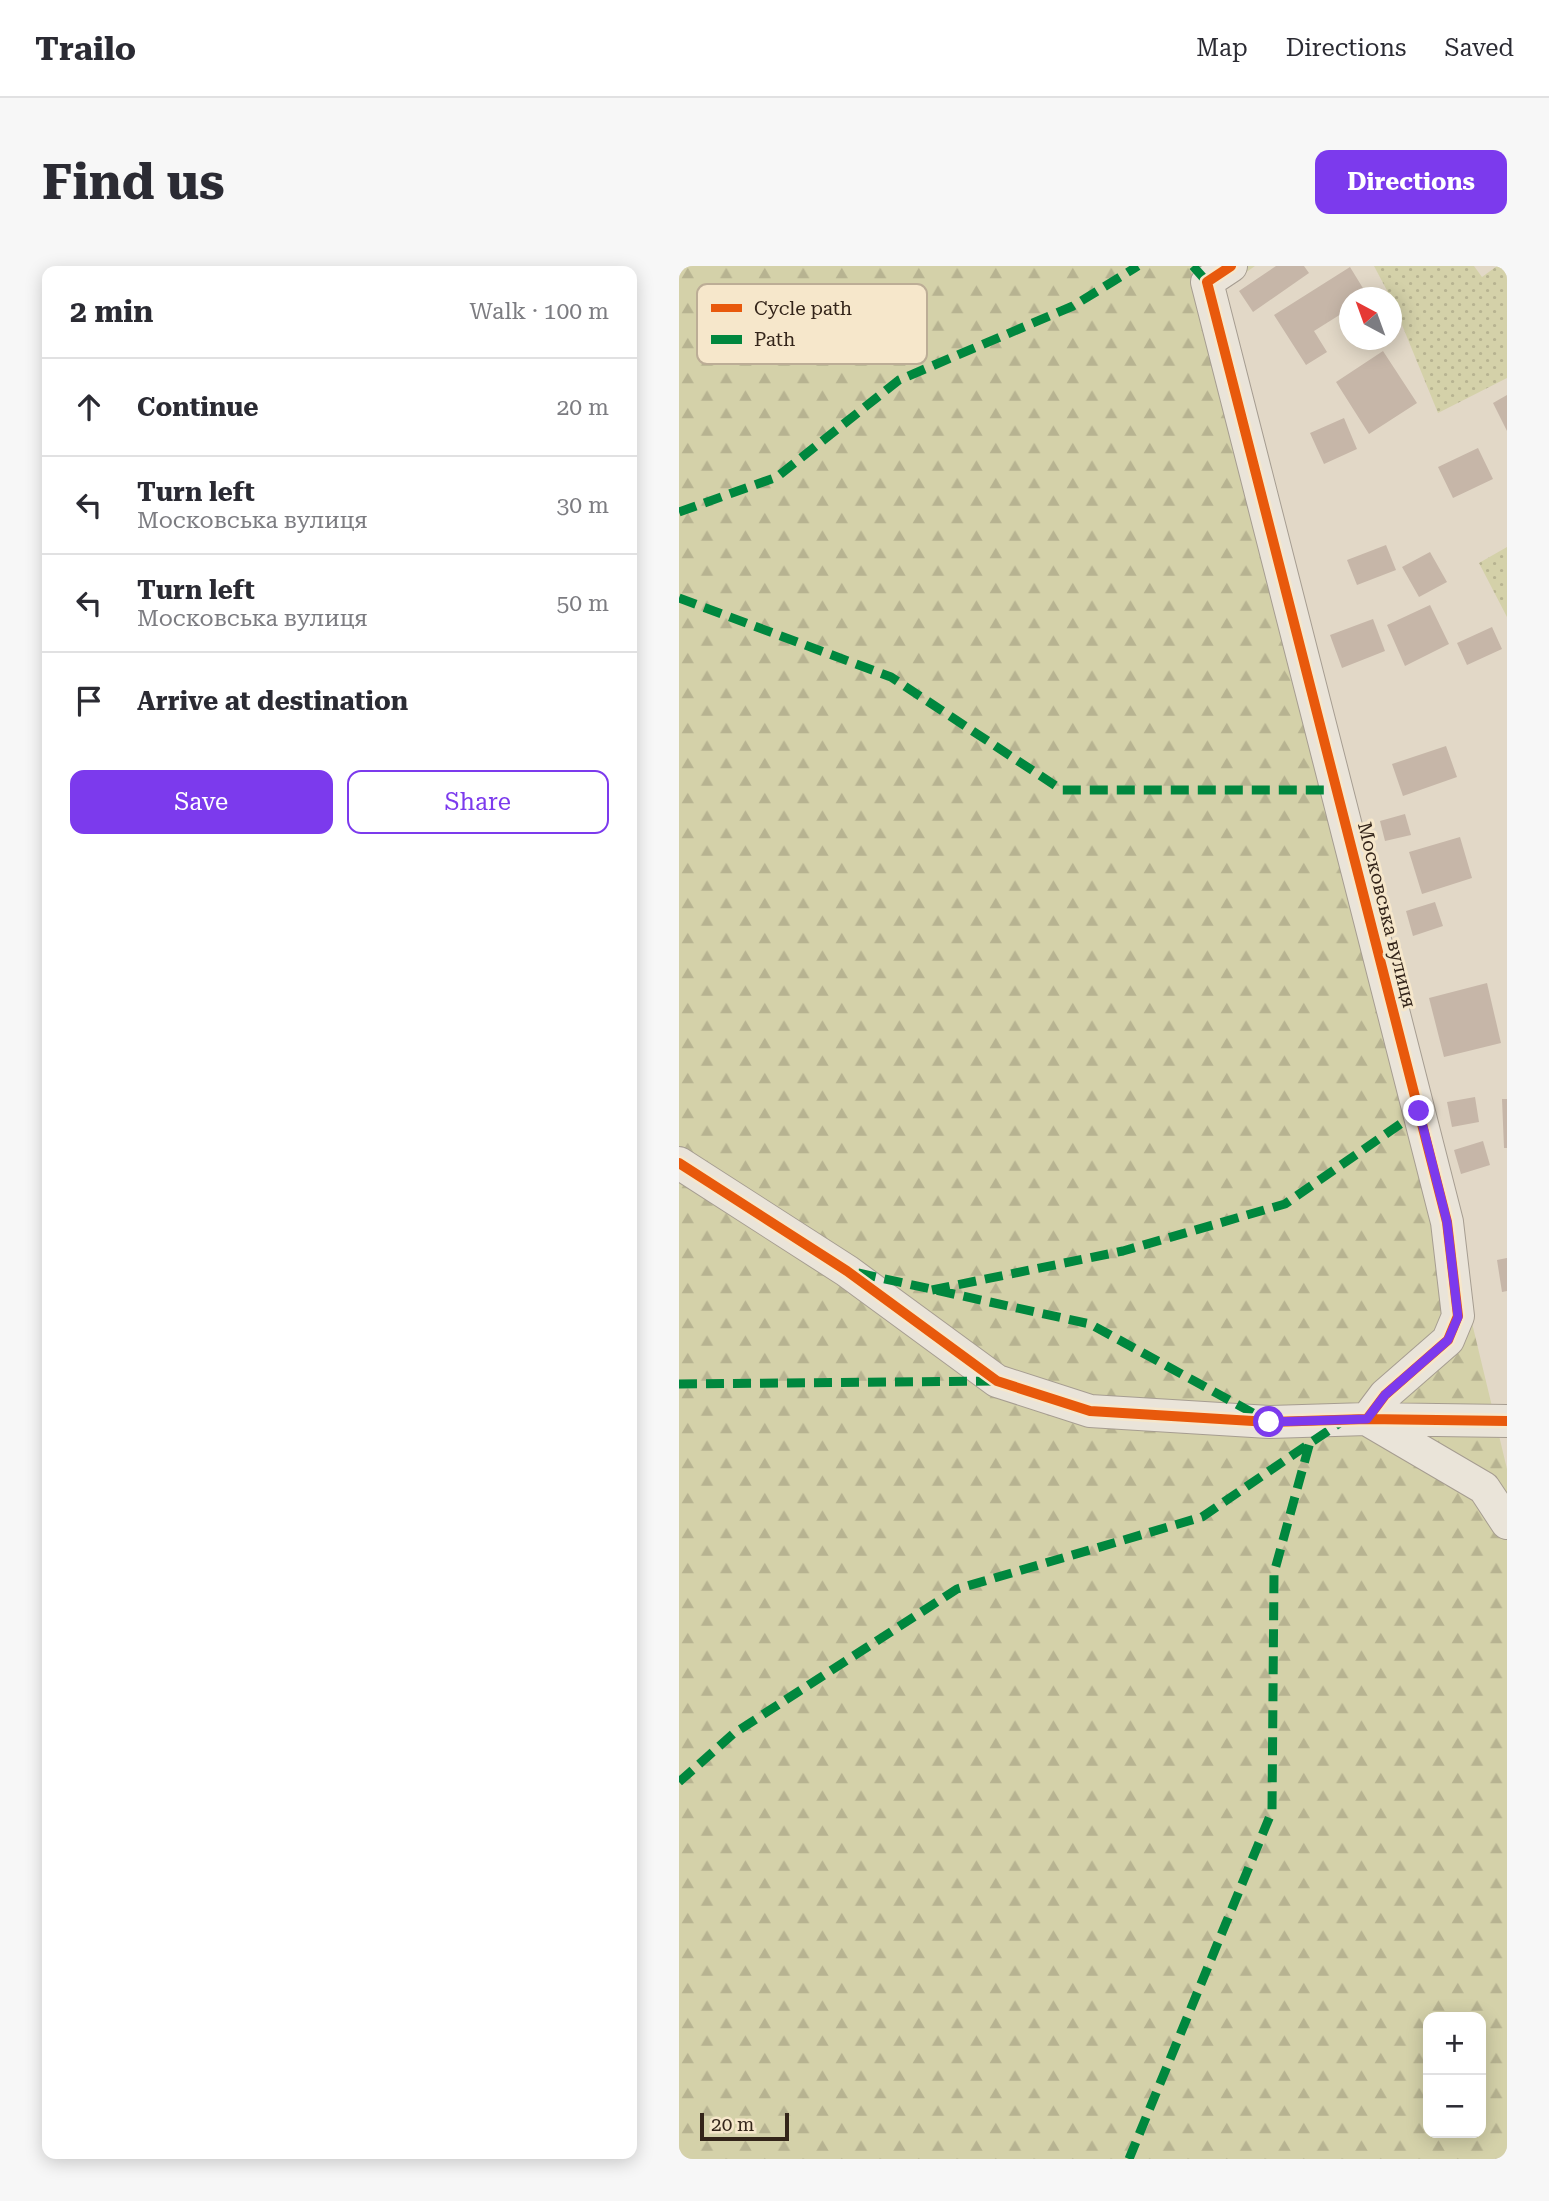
<!DOCTYPE html>
<meta charset="utf-8">
<style>
body{margin:0;font-family:"Roboto Serif",serif;background:#f7f7f7;color:#2b2b33}
.controls{position:absolute;right:21px;bottom:21px;display:grid;overflow:hidden;border-radius:14px;box-shadow:0 4px 18px #0003}
.controls button{width:63px;height:63px;display:grid;place-items:center;padding:0;border:0;border-bottom:2px solid #e1e1e2;background:#fff;color:#2b2b33;font:35px sans-serif}
.compass{position:absolute;left:660px;top:21px;width:63px;height:63px;border-radius:50%;background:#fff;box-shadow:0 4px 18px #0003;rotate:319deg}
.scale{position:absolute;left:21px;bottom:18px;width:89px;box-sizing:border-box;padding-left:7px;border:4px solid #34251a;border-top:0;font-size:19px;line-height:24px;white-space:nowrap;color:#34251a;-webkit-text-stroke:5px #f6e7cb;paint-order:stroke}
.stop{position:absolute;width:21px;height:21px;margin:-16px;border:5px solid #7c3aed;border-radius:50%;background:#fff}
.stop.end{background:#7c3aed;border-color:#fff;box-shadow:0 2px 7px #0008}
.list{margin:0;padding:0;list-style:none}
h2{display:flex;justify-content:space-between;align-items:center;height:91px;margin:0;padding:0 28px;font-size:30px}
h2 small{font-size:23px;font-weight:400;color:#7c7c81}
.list li{display:grid;grid-template-columns:46px 1fr auto;gap:21px;align-items:center;box-sizing:border-box;height:98px;padding:0 28px;border-top:2px solid #e1e1e2}
.list b{display:block;font-size:26px;white-space:nowrap}
.list p{margin:0;font-size:23px;white-space:nowrap;color:#7c7c81}
.list em{font-size:23px;font-style:normal;color:#7c7c81}
.actions{display:flex;gap:14px;padding:21px 28px}
.actions a{flex:1;padding:16px 0;border:2px solid #7c3aed;border-radius:14px;text-align:center;font-size:24px;color:#7c3aed}
.actions .main{background:#7c3aed;color:#fff}
.icon{flex:none;width:38px;height:38px;fill:none;stroke:currentColor;stroke-width:2;stroke-linecap:round;stroke-linejoin:round}
.map{position:relative;flex:none;width:828px;height:1893px;overflow:hidden;border-radius:14px}
header{display:flex;align-items:center;gap:42px;box-sizing:border-box;height:98px;padding:0 35px;background:#fff;border-bottom:2px solid #e1e1e2}
header strong{font-size:33px}
nav{display:flex;gap:38px;margin-inline-start:auto;font-size:24px}
.intro{display:flex;align-items:center;justify-content:space-between;box-sizing:border-box;height:168px;padding:0 42px}
h1{margin:0;font-size:49px}
.button{padding:18px 32px;border-radius:14px;background:#7c3aed;color:#fff;font-size:24px;font-weight:700}
main{display:flex;gap:42px;padding:0 42px}
aside{flex:1;background:#fff;border-radius:14px;box-shadow:0 4px 18px #0003}
.map>svg:first-child{display:block}
.forest{fill:url(#forest-firs);fill-rule:evenodd}
.garden{fill:url(#garden-dots)}
.building{fill:#c6b6a8}
.lines{fill:none;stroke-linecap:round;stroke-linejoin:round}
.minor-casing{stroke:#a69d91;stroke-width:34}
.minor{stroke:#eae4d9;stroke-width:32}
.quiet{stroke:#00873e;stroke-width:9;stroke-dasharray:18 9;stroke-linecap:butt}
.cycleway-casing{stroke:#f6e7cb;stroke-width:15}
.cycleway{stroke:#e8590c;stroke-width:10}
.route{stroke:#7c3aed;stroke-width:9}
.labels{text-anchor:middle;dominant-baseline:central;stroke-width:6;stroke-linejoin:round;paint-order:stroke}
.street-label{font-size:19px;fill:#34251a;stroke:#f6e7cb}
.key{fill:#f6e7cb;stroke:#bcad96;stroke-width:2}
.key-label{font-size:19px;fill:#34251a}
</style>
<header>
<strong>Trailo</strong>
<nav><a>Map</a><a>Directions</a><a>Saved</a></nav>
</header>
<div class="intro"><h1>Find us</h1><a class="button">Directions</a></div>
<main>
<aside>
<h2>2 min<small>Walk · 100 m</small></h2>
<ul class="list">
<li><svg class="icon" aria-label="ahead" viewBox="0 0 24 24"><path d="M12 20V5M6 11l6-6 6 6"/></svg><div><b>Continue</b></div><em>20 m</em></li>
<li><svg class="icon" aria-label="left" viewBox="0 0 24 24"><path d="M17 20v-9H6M10 6l-5 5 5 5"/></svg><div><b>Turn left</b><p>Московська вулиця</p></div><em>30 m</em></li>
<li><svg class="icon" aria-label="left" viewBox="0 0 24 24"><path d="M17 20v-9H6M10 6l-5 5 5 5"/></svg><div><b>Turn left</b><p>Московська вулиця</p></div><em>50 m</em></li>
<li><svg class="icon" aria-label="arrive" viewBox="0 0 24 24"><path d="M6 21V4h12l-3 4 3 4H6"/></svg><div><b>Arrive at destination</b></div></li>
</ul>
<div class="actions"><a class="main">Save</a><a>Share</a></div>
</aside>
<div class="map">
<svg width="828" height="1893" viewBox="0 0 828 1893">
<defs>
<pattern id="forest-firs" width="22" height="20" patternUnits="userSpaceOnUse" patternTransform="scale(1.75)"><rect width="22" height="20" fill="#d4d1a9"/><path d="M5 1l3.5 6h-7zM16 11l3.5 6h-7z" fill="#b7b391"/></pattern>
<pattern id="garden-dots" width="8" height="8" patternUnits="userSpaceOnUse" patternTransform="scale(1.75)"><rect width="8" height="8" fill="#d4d1a9"/><path d="M2 2h.1M6 6h.1" fill="none" stroke="#b7b391" stroke-width="1.8" stroke-linecap="round"/></pattern>
</defs>
<rect width="100%" height="100%" fill="#e2d8c7"/>
<path class="forest" d="M0 0H576L545 22 828 1203V1893H0ZM749 1751H802V1867H749Z"/>
<path class="garden" d="M695 0H795L803 11 818 0H828V112L759 147 712 32Z
M828 281V351L800 297Z"/>
<path class="building" d="M597 0H625L630 7 574 46 560 25Z
M671 1 690 32H670V43L635 65 648 86 627 99 595 49Z
M704 85 738 137 690 168 657 116Z
M828 129V165L814 137Z
M665 152 678 183 645 198 631 167Z
M799 182 814 213 774 232 759 201Z
M707 279 717 304 678 319 668 294Z
M751 286 768 316 740 331 723 301Z
M751 339 770 378 726 400 708 359Z
M694 353 706 385 663 402 651 369Z
M813 361 823 383 788 399 778 377Z
M767 480 778 511 724 530 713 498Z
M726 548 732 569 706 575 701 555Z
M781 571 793 612 743 628 730 586Z
M756 636 764 660 734 670 727 645Z
M808 717 822 777 765 791 750 732Z
M796 831 800 856 773 861 768 836Z
M823 833H828V882H825Z
M804 875 811 899 782 908 775 884Z
M828 992V1025L823 1026 818 994Z"/>
<g class="lines">
<g class="minor-casing">
<path id="minor" d="M552 0 528 16 768 956 779 1050 769 1074 706 1129 688 1153
M0 897 168 1005 318 1115 411 1145 590 1156 688 1153 828 1155
M689 1154 805 1222 828 1257"/>
</g>
<use href="#minor" class="minor"/>
<path class="quiet" d="M514 0 528 16
M0 246 98 211 220 114 394 40 459 0
M0 332 212 411 383 524H658
M179 1007 411 1058 583 1152
M253 1024 444 985 606 938 740 845
M0 1118 318 1115
M0 1516 54 1468 278 1323 523 1251 662 1156
M450 1893 593 1545 595 1307 631 1176"/>
<g class="cycleway-casing">
<path id="cycleway" d="M552 0 528 16 768 956 779 1050 769 1074 706 1129 688 1153
M0 897 168 1005 318 1115 411 1145 590 1156 688 1153 828 1155"/>
</g>
<use href="#cycleway" class="cycleway"/>
</g>
<g class="lines">
<path class="route" d="M590 1156 688 1153 706 1129 769 1074 779 1051 768 956 740 845"/>
</g>
<g class="labels">
<g class="street-label">
<text transform="translate(708 649) rotate(76)">Московська вулиця</text>
</g>
</g>
<rect x="18" y="18" width="230" height="80" rx="10" class="key"/>
<rect x="32" y="38" width="31" height="8" fill="#e8590c"/>
<rect x="32" y="69" width="31" height="9" fill="#00873e"/>
<g class="key-label">
<text x="75" y="49">Cycle path</text>
<text x="75" y="80">Path</text>
</g>
</svg>
<div class="controls">
<button>+</button>
<button>−</button>
</div>
<svg class="compass" viewBox="-18 -18 36 36"><path d="M0-13l5 13h-10z" fill="#e53935"/><path d="M0 13l5-13h-10z" fill="#7c7c81"/></svg>
<div class="scale">20 m</div>
<div class="stop" style="left:590px;top:1156px"></div>
<div class="stop end" style="left:740px;top:845px"></div>
</div>
</main>
